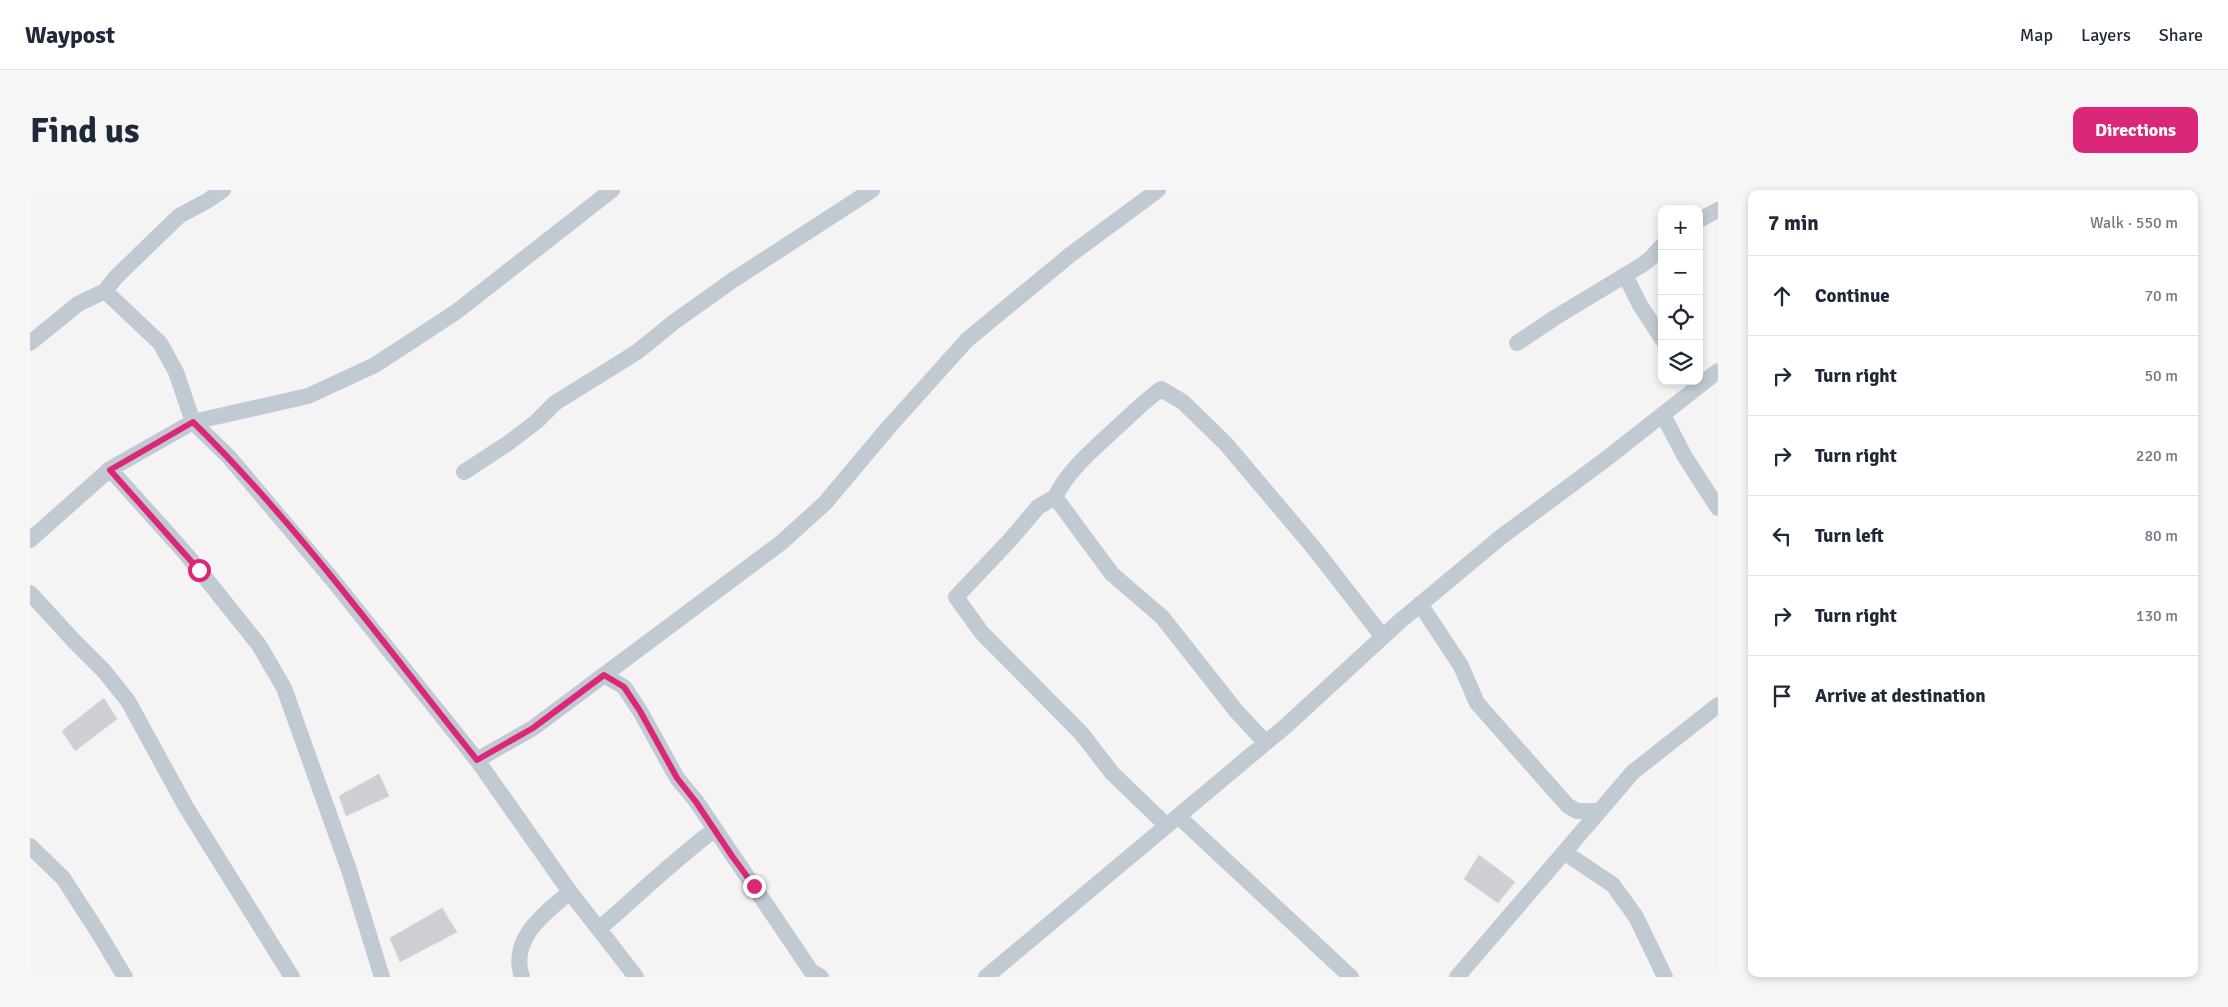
<!DOCTYPE html>
<meta charset="utf-8">
<style>
body{margin:0;font-family:Signika,sans-serif;background:#f6f6f7;color:#1f2937}
.controls{position:absolute;right:15px;top:15px;display:grid;overflow:hidden;border-radius:10px;box-shadow:0 2px 8px #0003}
.controls button{width:45px;height:45px;display:grid;place-items:center;padding:0;border:0;border-bottom:1px solid #e0e1e3;background:#fff;color:#1f2937;font:25px sans-serif}
.stop{position:absolute;width:15px;height:15px;margin:-11px;border:4px solid #db2777;border-radius:50%;background:#fff}
.stop.end{background:#db2777;border-color:#fff;box-shadow:0 1px 5px #0008}
.list{margin:0;padding:0;list-style:none}
h2{display:flex;justify-content:space-between;align-items:center;height:65px;margin:0;padding:0 20px;font-size:21px}
h2 small{font-size:16px;font-weight:400;color:#747a83}
.list li{display:grid;grid-template-columns:32px 1fr auto;gap:15px;align-items:center;box-sizing:border-box;height:80px;padding:0 20px;border-top:1px solid #e0e1e3}
.list b{display:block;font-size:19px;white-space:nowrap}
.list em{font-size:16px;font-style:normal;color:#747a83}
.icon{flex:none;width:28px;height:28px;fill:none;stroke:currentColor;stroke-width:2;stroke-linecap:round;stroke-linejoin:round}
.map{position:relative;flex:none;width:1688px;height:787px;overflow:hidden;border-radius:10px}
header{display:flex;align-items:center;gap:30px;box-sizing:border-box;height:70px;padding:0 25px;background:#fff;border-bottom:1px solid #e0e1e3}
header strong{font-size:24px}
nav{display:flex;gap:28px;margin-inline-start:auto;font-size:18px}
.intro{display:flex;align-items:center;justify-content:space-between;box-sizing:border-box;height:120px;padding:0 30px}
h1{margin:0;font-size:35px}
.button{padding:12px 22px;border-radius:10px;background:#db2777;color:#fff;font-size:18px;font-weight:700}
main{display:flex;gap:30px;padding:0 30px}
aside{flex:1;background:#fff;border-radius:10px;box-shadow:0 2px 8px #0003}
.map>svg:first-child{display:block}
.building{fill:#cdcfd5;stroke:#d7d9de}
.lines{fill:none;stroke-linecap:round;stroke-linejoin:round}
.minor{stroke:#c1cad2;stroke-width:16}
.route{stroke:#db2777;stroke-width:6}
</style>
<header>
<strong>Waypost</strong>
<nav><a>Map</a><a>Layers</a><a>Share</a></nav>
</header>
<div class="intro"><h1>Find us</h1><a class="button">Directions</a></div>
<main>
<div class="map">
<svg width="1688" height="787" viewBox="0 0 1688 787">
<rect width="100%" height="100%" fill="#f5f3f3"/>
<path class="building" d="M74 508 87 529 45 561 32 541Z
M349 584 359 606 316 626 309 606Z
M1449 665 1485 692 1468 713 1434 689Z
M412 718 427 742 370 772 360 748Z"/>
<g class="lines">
<path class="minor" d="M1669 30 1688 20
M1595 85 1610 115 1632 149
M75 101 130 153 146 182 163 232 199 267 302 389 447 570 540 702 606 787
M0 153 48 114 75 101 86 87 149 26 177 11 193 0
M1487 153 1526 127 1612 75 1621 68 1632 56
M1633 225 1655 267 1688 318
M80 279 157 365 229 455 254 498 319 680 352 787
M434 282 477 254 506 232 525 213 607 162 644 132 703 90 842 0
M1025 307 1008 317 980 350 926 407 952 443 1052 544 1082 583 1137 636
M0 350 80 279 163 232 278 206 345 175 426 122 582 0
M0 403 44 451 74 481 98 511 156 617 262 787
M1390 414 1431 476 1447 513 1538 616 1547 621H1569
M574 485 594 497 610 521 647 588 666 611 781 781 791 787
M1236 553 1207 522 1132 427 1082 384 1025 307C1039 279 1062 261 1084 240 1100 226 1114 211 1131 199L1153 212 1196 254 1283 357 1353 447
M447 570 503 538 752 352 795 313 858 238 937 150 1040 65 1128 0
M1148 626 1321 787
M0 656 33 688 68 742 95 787
M1534 662 1583 695 1606 727 1635 787
M569 739C607 706 644 670 684 640
M492 787C479 749 514 724 540 702
M956 787 1257 535 1369 432 1471 347 1576 269 1688 181
M1427 787 1603 582 1688 515"/>
</g>
<g class="lines">
<path class="route" d="M169 380 80 280 163 232C268 335 355 456 447 570L503 538 574 485 594 497 610 521 647 588 666 612 702 666 724 696"/>
</g>
</svg>
<div class="controls">
<button>+</button>
<button>−</button>
<button><svg class="icon" aria-label="locate" viewBox="0 0 24 24"><circle cx="12" cy="12" r="6"/><path d="M12 2v4M12 18v4M2 12h4M18 12h4"/></svg></button>
<button><svg class="icon" aria-label="layers" viewBox="0 0 24 24"><path d="M12 4l9 5-9 5-9-5zM3 14l9 5 9-5"/></svg></button>
</div>
<div class="stop" style="left:169px;top:380px"></div>
<div class="stop end" style="left:724px;top:696px"></div>
</div>
<aside>
<h2>7 min<small>Walk · 550 m</small></h2>
<ul class="list">
<li><svg class="icon" aria-label="ahead" viewBox="0 0 24 24"><path d="M12 20V5M6 11l6-6 6 6"/></svg><div><b>Continue</b></div><em>70 m</em></li>
<li><svg class="icon" aria-label="right" viewBox="0 0 24 24"><path d="M7 20v-9h11M14 6l5 5-5 5"/></svg><div><b>Turn right</b></div><em>50 m</em></li>
<li><svg class="icon" aria-label="right" viewBox="0 0 24 24"><path d="M7 20v-9h11M14 6l5 5-5 5"/></svg><div><b>Turn right</b></div><em>220 m</em></li>
<li><svg class="icon" aria-label="left" viewBox="0 0 24 24"><path d="M17 20v-9H6M10 6l-5 5 5 5"/></svg><div><b>Turn left</b></div><em>80 m</em></li>
<li><svg class="icon" aria-label="right" viewBox="0 0 24 24"><path d="M7 20v-9h11M14 6l5 5-5 5"/></svg><div><b>Turn right</b></div><em>130 m</em></li>
<li><svg class="icon" aria-label="arrive" viewBox="0 0 24 24"><path d="M6 21V4h12l-3 4 3 4H6"/></svg><div><b>Arrive at destination</b></div></li>
</ul>
</aside>
</main>
